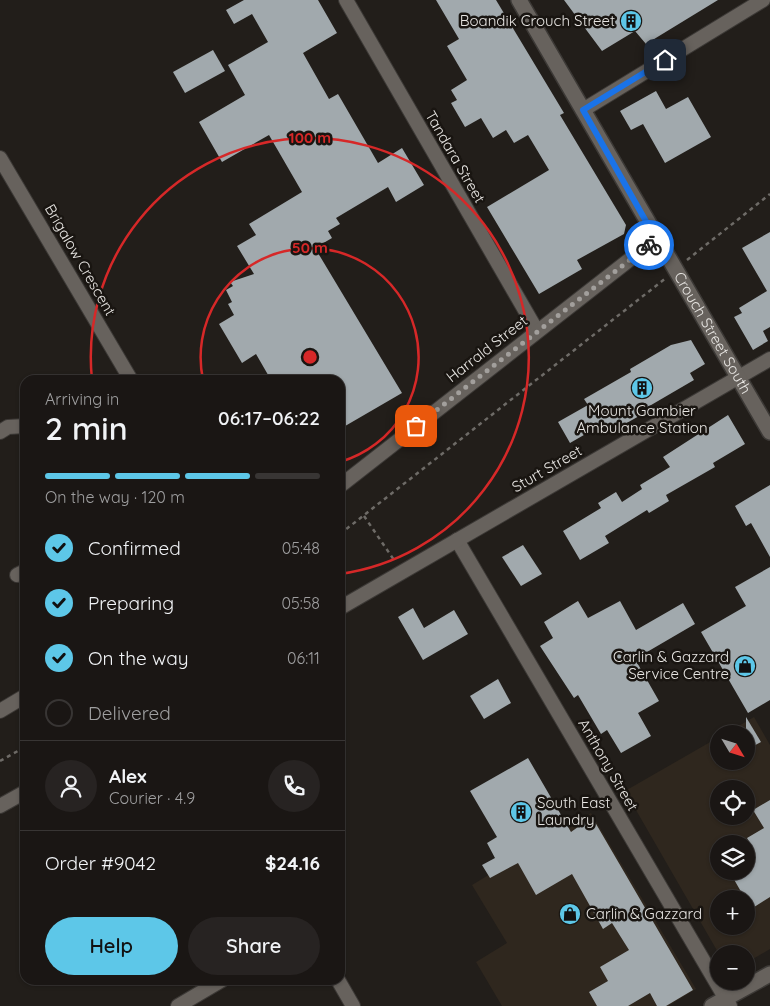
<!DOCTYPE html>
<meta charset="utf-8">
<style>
:root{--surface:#1a1614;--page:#272322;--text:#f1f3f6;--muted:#9f9fa0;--line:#383534;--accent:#5dc7e8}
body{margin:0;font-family:Quicksand,sans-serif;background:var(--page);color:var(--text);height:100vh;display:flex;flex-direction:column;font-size:19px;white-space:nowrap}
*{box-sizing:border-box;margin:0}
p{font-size:16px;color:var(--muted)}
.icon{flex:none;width:28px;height:28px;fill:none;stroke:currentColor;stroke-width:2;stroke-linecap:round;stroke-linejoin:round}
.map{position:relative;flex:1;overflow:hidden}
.drawer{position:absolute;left:20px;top:375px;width:325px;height:610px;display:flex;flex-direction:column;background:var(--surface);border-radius:15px;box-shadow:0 1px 4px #0004,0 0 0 1px var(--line)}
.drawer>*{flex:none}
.needle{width:32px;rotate:128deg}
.controls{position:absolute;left:710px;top:725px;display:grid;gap:10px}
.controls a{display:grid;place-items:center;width:45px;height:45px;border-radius:50%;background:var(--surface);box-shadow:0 1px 4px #0004,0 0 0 1px var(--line);font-size:25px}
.pin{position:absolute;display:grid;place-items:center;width:42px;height:42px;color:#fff;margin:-21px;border-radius:10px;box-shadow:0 2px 8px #0006}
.courier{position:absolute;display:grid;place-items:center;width:50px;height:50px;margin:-25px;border:4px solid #1a73e8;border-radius:50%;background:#fff;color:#222;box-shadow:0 1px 6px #0007}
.summary em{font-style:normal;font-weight:600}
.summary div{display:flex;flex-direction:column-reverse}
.summary{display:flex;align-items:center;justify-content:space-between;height:85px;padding:0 25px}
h1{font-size:32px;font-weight:600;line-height:38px}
.bar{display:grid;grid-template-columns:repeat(4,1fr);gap:8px 5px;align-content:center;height:60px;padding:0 25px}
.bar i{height:6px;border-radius:4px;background:var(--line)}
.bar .on{background:var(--accent)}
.bar p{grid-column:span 4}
.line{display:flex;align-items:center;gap:12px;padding:0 25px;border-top:1px solid var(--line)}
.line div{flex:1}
.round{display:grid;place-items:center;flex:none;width:52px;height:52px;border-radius:26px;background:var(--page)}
ol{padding:0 25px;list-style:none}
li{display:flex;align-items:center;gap:15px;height:55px}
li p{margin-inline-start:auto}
li .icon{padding:5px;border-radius:50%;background:var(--accent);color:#111;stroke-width:4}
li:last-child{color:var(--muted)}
li i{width:28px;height:28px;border:2px solid var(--line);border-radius:50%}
.button{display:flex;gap:10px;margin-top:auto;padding:10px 25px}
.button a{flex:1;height:58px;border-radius:30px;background:var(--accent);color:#111;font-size:20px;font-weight:600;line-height:58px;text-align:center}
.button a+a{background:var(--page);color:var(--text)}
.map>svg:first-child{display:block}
.built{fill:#2f271e;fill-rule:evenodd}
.building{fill:#a1a9ad}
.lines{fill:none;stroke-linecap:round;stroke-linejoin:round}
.street-casing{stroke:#3c3936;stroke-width:16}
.secondary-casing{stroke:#3c3936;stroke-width:18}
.path{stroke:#6e6b67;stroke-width:2.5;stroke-dasharray:4 4;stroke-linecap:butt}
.street{stroke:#67625d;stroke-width:14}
.secondary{stroke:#67625d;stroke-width:15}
.done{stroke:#a29f9c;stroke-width:5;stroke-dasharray:0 9}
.route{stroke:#1a73e8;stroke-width:6}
.ring{fill:none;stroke:#d62828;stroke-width:2.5}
.labels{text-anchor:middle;stroke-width:5;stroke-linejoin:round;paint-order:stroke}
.poi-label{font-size:15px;fill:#e7e5e2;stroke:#191511;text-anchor:end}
.street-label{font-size:15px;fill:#e7e5e2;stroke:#191511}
.centre{fill:#d62828;stroke:#191511;stroke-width:2.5}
.ring-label{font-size:15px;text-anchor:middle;font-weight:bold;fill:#d62828;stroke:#191511;stroke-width:5;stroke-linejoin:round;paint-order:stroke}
</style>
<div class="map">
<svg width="770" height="1006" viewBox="0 0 770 1006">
<rect width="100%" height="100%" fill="#221e1a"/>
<g class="built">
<path d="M754,717l16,28v204l-24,14v-9h-27l-94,-163 94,-54v24h27v-27h-21zM719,789h27v27h-27zM719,844h27v27h-27zM719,899h27v27h-27z"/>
<polygon points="591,813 696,989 668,1006 502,1006 476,962 507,943 472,885"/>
</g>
<g class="building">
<polygon points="244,0 318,0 337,33 303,53 329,99 338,94 378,163 402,148 424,185 396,202 388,187 336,218 340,224 328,231 332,238 315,248 402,393 340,429 340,380 271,380 256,354 242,363 219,324 234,315 228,304 232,302 226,290 233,286 230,282 254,274 237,246 256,235 249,224 302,192 269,135 222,162 199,122 245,95 228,65 268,42 252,14 234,24 226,10"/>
<polygon points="436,0 496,0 564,113 560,115 626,225 624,234 577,260 582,269 539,294 487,207 549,170 528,135 514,143 506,130 493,138 481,118 465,127 451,103 457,100 451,90 467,80 447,46 459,39"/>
<polygon points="564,0 718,0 646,44 635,31 602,51"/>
<polygon points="213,50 225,71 185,93 173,72"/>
<polygon points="656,91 666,109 688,97 711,137 665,163 643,124 631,130 620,111"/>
<polygon points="770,232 770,327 763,331 768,341 753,350 734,317 742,313 739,308 767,291 742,248"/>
<polygon points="691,340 705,364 690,373 694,380 646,408 648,411 609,433 603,424 570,443 558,422 588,405 584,399 631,372 630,369 671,345"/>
<polygon points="728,415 745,444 713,463 715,467 666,495 669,501 649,513 647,510 605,536 609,543 580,560 563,531 601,508 598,503 616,492 622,502 642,489 640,485 670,467 663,457"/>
<polygon points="770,485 770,557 751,523 746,526 735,506"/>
<polygon points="523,545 542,574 521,586 502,557"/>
<polygon points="770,567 770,700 748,713 701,632 746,606 735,587"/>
<polygon points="578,601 588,618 620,601 636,630 683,603 695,624 635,659 659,701 638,713 651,736 621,753 607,730 601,734 578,695 574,698 540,646 553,638 544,622"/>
<polygon points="413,608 424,628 454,610 468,634 423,660 398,617"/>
<polygon points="498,679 511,703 484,719 470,696"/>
<polygon points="746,717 761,742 746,750"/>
<polygon points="528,758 571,832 592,817 693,990 666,1006 657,1006 650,993 628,1006 597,1006 589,992 608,981 600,967 629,950 612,923 603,929 572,874 536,895 518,863 490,878 482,865 495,858 487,843 497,837 470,791"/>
<polygon points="770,800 770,897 751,909 732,876 739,871 746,871 746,853 753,849 747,838 764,828 753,810"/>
</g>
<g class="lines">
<g class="street-casing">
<g id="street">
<polyline points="346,0 537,331"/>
<polyline points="583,110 763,0"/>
<polyline points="0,158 131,380"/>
<polyline points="0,432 8,427 25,426"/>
<polyline points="340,486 656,239"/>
<polyline points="457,540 730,1006"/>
<polyline points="17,575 25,571"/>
<polyline points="340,608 770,359"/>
<polyline points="0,711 25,696"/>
<polyline points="0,806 25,792"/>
<polyline points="338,980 353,1006"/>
<polyline points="178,1006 222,980"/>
</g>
</g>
<g class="secondary-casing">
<g id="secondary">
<path id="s1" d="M519,0l251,432"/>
<polyline points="712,1006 770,974"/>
</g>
</g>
<g class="path">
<polyline points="687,260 770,194"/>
<polyline points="364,516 394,560"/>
<polyline points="340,534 666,278"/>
<polyline points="0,761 25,747"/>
</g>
<use href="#street" class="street"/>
<use href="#secondary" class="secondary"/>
</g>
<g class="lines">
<polyline class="done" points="416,426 649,245"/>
<polyline class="route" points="649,245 656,239 583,110 665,60"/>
</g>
<g class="ring">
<path d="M203 380A109 109 0 1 1 340 462"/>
<path d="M92 380A219 219 0 1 1 340 574"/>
</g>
<defs>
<g id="building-disc" transform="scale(1.125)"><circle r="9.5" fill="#5dc7e8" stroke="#191511"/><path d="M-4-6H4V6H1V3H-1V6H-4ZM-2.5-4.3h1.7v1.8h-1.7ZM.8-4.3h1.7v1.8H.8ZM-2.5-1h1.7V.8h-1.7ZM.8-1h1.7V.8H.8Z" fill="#111"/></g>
<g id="shop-disc" transform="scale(1.125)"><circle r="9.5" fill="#5dc7e8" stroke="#191511"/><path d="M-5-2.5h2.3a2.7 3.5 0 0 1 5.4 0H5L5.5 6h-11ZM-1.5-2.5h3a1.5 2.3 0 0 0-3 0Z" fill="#111"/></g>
</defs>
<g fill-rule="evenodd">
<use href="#building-disc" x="631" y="21"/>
<use href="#building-disc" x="642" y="388"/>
<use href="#shop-disc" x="745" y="666"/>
<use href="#building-disc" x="521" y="812"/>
<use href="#shop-disc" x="570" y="914"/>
</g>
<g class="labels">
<g class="poi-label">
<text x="615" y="26">Boandik Crouch Street</text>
<text x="642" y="416" text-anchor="middle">Mount Gambier<tspan x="642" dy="17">Ambulance Station</tspan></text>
<text x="729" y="662">Carlin &amp; Gazzard<tspan x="729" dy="17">Service Centre</tspan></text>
<text x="537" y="808" text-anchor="start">South East<tspan x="537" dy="17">Laundry</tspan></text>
<text x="586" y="919" text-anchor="start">Carlin &amp; Gazzard</text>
</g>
<g class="street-label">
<text transform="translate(455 157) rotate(60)" y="5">Tandara Street</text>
<text transform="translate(80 260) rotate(60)" y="5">Brigalow Crescent</text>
<text dy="5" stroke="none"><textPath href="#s1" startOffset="385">Crouch Street South</textPath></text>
<text transform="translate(487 349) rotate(-38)" y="5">Harrald Street</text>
<text transform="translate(547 469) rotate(-30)" y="5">Sturt Street</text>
<text transform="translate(608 765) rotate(60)" y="5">Anthony Street</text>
</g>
</g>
<circle cx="310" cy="357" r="8" class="centre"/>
<g class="ring-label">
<text x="310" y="143">100 m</text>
<text x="310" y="253">50 m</text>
</g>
</svg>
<div class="controls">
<a><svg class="needle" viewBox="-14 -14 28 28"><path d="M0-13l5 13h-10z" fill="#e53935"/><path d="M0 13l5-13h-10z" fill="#9f9fa0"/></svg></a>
<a><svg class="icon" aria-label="locate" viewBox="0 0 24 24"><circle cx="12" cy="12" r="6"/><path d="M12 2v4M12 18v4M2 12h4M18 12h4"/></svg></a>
<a><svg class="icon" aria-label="layers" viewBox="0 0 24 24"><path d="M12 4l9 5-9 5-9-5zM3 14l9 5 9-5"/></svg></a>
<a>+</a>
<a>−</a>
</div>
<div class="pin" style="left:416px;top:426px;background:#ea580c"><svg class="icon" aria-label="bag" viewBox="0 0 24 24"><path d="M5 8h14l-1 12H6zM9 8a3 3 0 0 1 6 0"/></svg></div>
<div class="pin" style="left:665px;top:60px;background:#1f2937"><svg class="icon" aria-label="home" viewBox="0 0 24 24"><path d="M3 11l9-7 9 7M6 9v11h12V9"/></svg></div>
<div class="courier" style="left:649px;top:245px"><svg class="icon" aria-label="bike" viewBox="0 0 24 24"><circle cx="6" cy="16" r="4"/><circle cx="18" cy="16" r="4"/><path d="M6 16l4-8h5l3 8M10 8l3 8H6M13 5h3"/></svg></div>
<section class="drawer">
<div class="summary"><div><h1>2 min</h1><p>Arriving in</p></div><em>06:17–06:22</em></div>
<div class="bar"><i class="on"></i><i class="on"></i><i class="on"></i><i></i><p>On the way · 120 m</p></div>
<ol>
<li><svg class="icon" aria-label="check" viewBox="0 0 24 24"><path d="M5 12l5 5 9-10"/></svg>Confirmed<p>05:48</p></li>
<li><svg class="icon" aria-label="check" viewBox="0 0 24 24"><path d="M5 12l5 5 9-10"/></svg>Preparing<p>05:58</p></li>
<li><svg class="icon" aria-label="check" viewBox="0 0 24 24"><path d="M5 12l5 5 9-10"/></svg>On the way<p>06:11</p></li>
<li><i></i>Delivered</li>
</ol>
<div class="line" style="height:90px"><a class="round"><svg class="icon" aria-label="person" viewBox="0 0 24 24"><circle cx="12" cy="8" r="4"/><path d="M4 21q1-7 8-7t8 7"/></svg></a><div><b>Alex</b><p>Courier · 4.9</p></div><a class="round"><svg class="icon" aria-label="phone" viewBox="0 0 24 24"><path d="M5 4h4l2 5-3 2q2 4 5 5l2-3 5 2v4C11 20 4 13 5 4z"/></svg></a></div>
<div class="line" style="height:65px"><div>Order #9042</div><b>$24.16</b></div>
<div class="button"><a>Help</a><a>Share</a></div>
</section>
</div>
